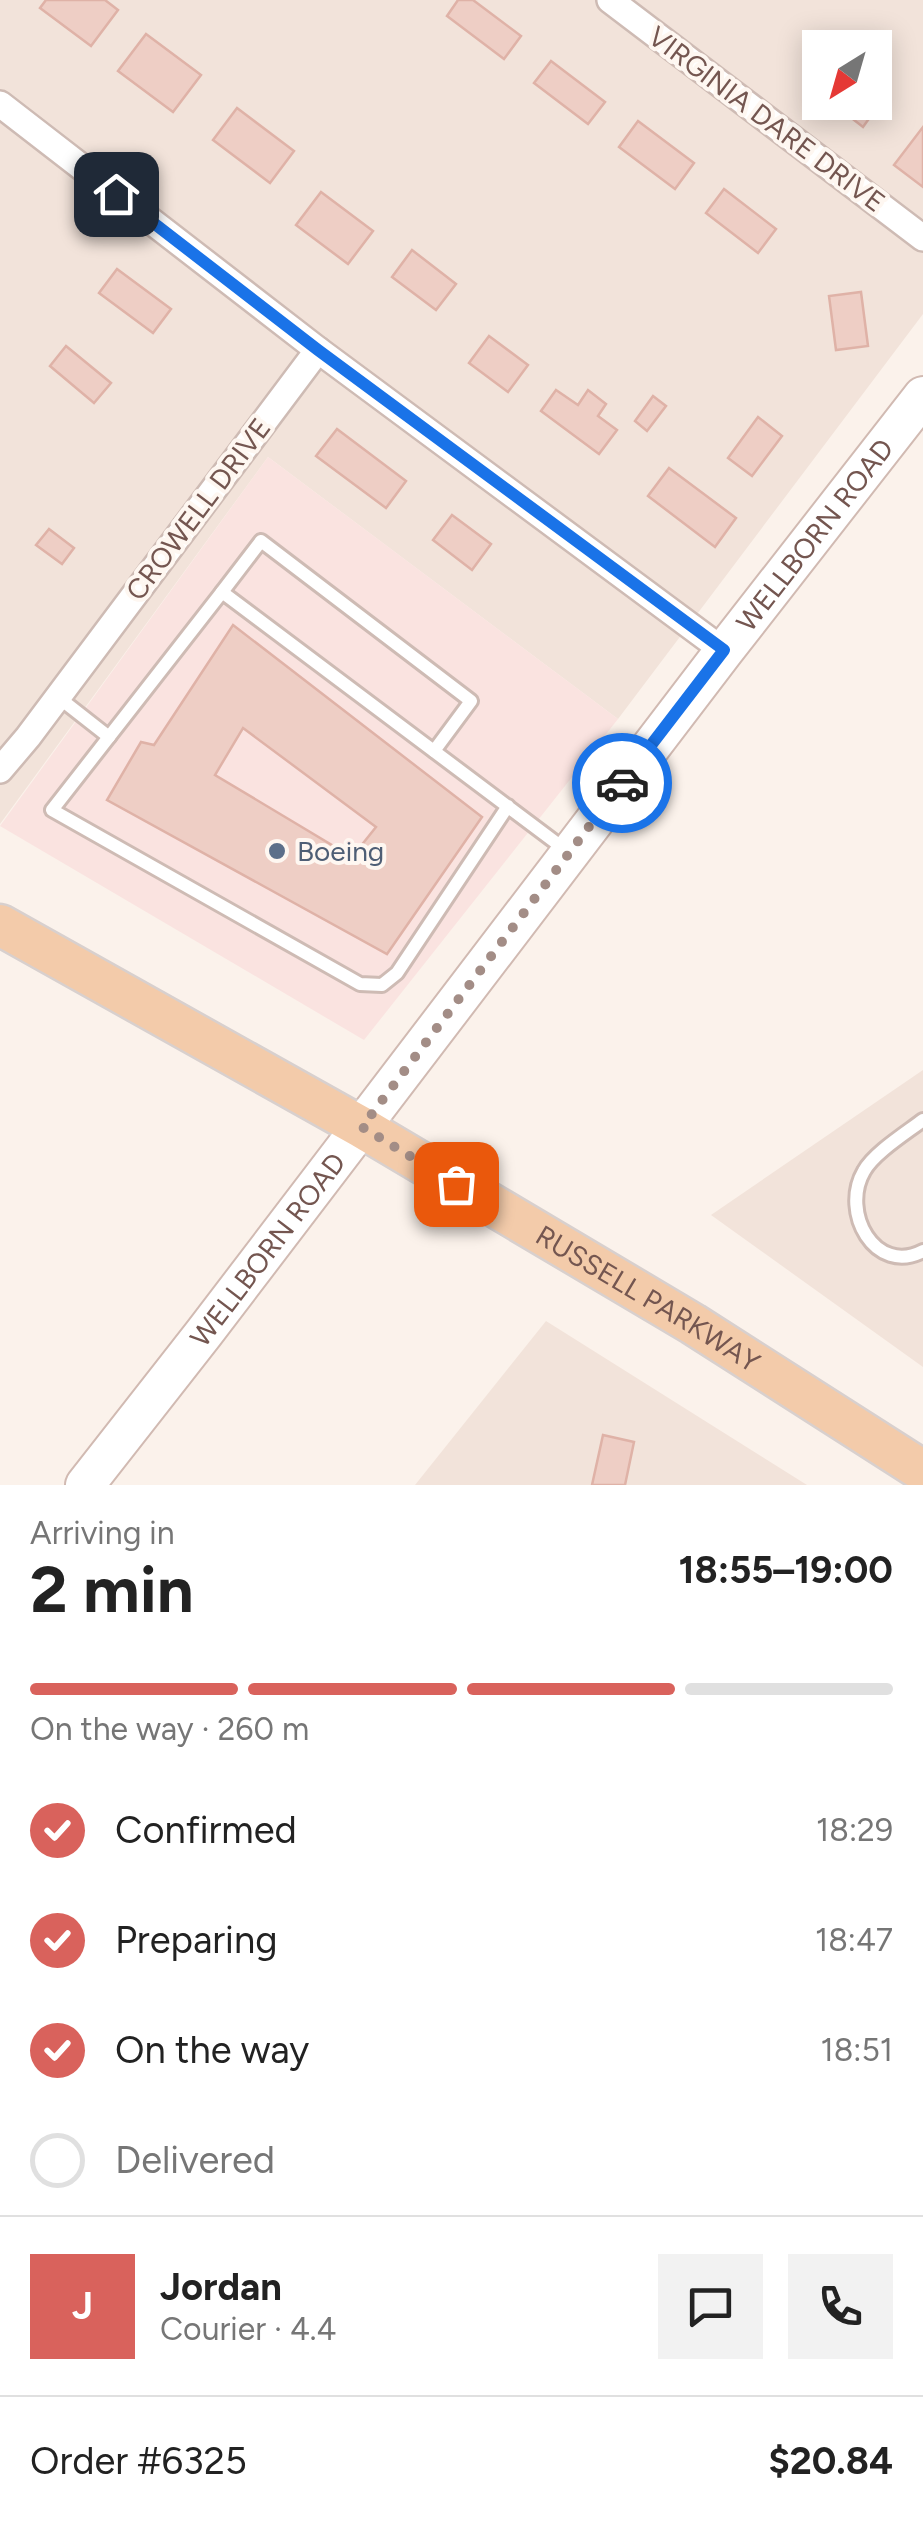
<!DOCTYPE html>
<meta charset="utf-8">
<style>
:root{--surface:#fff;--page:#f2f2f2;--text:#222;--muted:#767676;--line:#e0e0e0;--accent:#d9625c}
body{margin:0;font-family:Figtree,sans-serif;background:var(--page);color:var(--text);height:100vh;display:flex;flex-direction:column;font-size:38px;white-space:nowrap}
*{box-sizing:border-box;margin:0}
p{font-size:32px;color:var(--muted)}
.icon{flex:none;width:55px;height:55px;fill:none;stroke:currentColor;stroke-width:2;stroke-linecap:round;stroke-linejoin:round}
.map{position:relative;height:1485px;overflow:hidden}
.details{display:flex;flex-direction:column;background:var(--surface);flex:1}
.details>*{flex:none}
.needle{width:65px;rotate:217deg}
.tools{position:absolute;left:802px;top:30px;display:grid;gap:20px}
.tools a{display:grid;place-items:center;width:90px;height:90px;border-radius:0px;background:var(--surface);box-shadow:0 5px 25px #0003;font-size:50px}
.pin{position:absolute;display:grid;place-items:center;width:85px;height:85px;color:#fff;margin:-42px;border-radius:20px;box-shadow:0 5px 15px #0006}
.courier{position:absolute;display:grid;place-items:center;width:100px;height:100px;margin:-50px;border:8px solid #1a73e8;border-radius:50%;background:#fff;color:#222;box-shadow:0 2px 12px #0007}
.summary em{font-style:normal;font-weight:700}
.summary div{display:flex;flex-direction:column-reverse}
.summary{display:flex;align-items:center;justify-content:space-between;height:170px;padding:0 30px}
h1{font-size:65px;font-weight:700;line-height:75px}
.bar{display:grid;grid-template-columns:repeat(4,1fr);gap:15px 10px;align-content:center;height:120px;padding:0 30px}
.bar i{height:12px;border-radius:8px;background:var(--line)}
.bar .active{background:var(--accent)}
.bar p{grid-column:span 4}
.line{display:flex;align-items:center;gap:25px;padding:0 30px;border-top:2px solid var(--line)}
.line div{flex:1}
.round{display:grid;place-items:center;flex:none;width:105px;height:105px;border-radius:0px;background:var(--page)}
ol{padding:0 30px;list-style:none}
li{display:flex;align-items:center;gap:30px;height:110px}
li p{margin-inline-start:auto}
li .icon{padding:10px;border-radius:50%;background:var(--accent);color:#fff;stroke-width:4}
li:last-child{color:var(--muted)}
li i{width:55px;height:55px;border:5px solid var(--line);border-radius:50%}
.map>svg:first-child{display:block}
.residential{fill:#f2e3da;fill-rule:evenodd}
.commercial{fill:#fae3e0}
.building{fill:#eecec5;stroke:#dfb2a7;stroke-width:2.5;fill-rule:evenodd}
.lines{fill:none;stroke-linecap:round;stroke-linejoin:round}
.lane-casing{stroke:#cebbb4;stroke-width:18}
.street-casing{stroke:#cebbb4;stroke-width:30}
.secondary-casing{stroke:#d1bab2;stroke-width:42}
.primary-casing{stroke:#d8d0ce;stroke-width:45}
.lane{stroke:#fff;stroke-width:12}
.street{stroke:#fff;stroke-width:25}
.secondary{stroke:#fff;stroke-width:38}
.primary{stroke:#f3cbaa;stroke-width:40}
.done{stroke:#a38d86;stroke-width:10;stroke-dasharray:0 18}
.route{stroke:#1a73e8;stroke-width:12}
.service-dot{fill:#5c6f8a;stroke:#fef7f1;stroke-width:4}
.labels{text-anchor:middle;stroke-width:8;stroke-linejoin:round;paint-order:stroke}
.street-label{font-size:28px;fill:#745650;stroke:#fef7f1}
.service-label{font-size:28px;fill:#4e5e75;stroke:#fef7f1;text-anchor:start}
</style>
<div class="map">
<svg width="923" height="1485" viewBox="0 0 923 1485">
<rect width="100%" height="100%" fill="#fbf2eb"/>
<g class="residential">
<path d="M0,0h923v314l-305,405 -350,-262 -268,367zM820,48h55v54h-55z"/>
<polygon points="923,1070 923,1367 711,1215"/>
<polygon points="546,1321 807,1485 415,1485"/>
</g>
<polygon class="commercial" points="268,457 618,719 364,1040 0,826"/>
<g class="building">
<polygon points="46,0 105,0 118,10 91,46 40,8"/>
<polygon points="458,0 473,0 521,36 504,59 447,16"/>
<polygon points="146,34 201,75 173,112 118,71"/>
<polygon points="551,61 605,102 588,124 534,83"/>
<polygon points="831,102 859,102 873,113 863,127"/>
<polygon points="237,108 294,151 270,183 213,140"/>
<polygon points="638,121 694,163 675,189 619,147"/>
<polygon points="923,127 923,187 894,165"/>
<polygon points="724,189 776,229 758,253 706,213"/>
<polygon points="321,192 373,231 348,264 296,225"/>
<polygon points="412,250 456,284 436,310 392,277"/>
<polygon points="117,269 171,309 153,333 99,293"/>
<polygon points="861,292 868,346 836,350 829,296"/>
<polygon points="489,336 528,365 508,392 469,363"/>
<polygon points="66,346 111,383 94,403 50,366"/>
<polygon points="556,390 578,405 588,390 606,404 598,416 617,430 599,454 541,411"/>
<polygon points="653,396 666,406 647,431 635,421"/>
<polygon points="758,417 782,436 752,476 728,458"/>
<polygon points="337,429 406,481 386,508 316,456"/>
<polygon points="669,468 736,518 715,547 648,496"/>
<polygon points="452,515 491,544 472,570 433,540"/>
<polygon points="49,529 74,548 62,564 36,545"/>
<path d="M233,625l249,192 -95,137 -280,-154 34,-58 13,3zM243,728l133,99 -24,30 -137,-82z"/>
<polygon points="603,1435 634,1442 625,1485 592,1485"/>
</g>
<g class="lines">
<g class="lane-casing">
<g id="lane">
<polyline points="222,592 261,541 471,701 434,751"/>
<polyline points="58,697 109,737"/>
<polyline points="508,806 397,973 382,985 360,984 52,810 222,592 567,851"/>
<path d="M923,1120c-17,13 -49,33 -59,51 -24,41 11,105 59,80"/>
</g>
</g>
<g class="street-casing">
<g id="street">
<polyline points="610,0 923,238"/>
<polyline points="0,104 318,350 724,651"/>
<polyline points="0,770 28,737 318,350"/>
</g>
</g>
<g class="secondary-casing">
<g id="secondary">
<path id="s1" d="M85,1485l119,-152 520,-682 199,-255"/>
</g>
</g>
<g class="primary-casing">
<g id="primary">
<path id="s2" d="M0,925l361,202 332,197 230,147"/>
</g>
</g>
<use href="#lane" class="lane"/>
<use href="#street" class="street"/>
<use href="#secondary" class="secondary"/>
<use href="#primary" class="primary"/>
</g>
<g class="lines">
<polyline class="done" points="456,1184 362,1127 622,783"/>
<polyline class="route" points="116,194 318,350 724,650 622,783"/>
</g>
<circle class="service-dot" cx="277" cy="851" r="10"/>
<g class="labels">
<g class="street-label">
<text transform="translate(767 119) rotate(37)" y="10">VIRGINIA DARE DRIVE</text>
<text transform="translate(198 509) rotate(-53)" y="10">CROWELL DRIVE</text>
<text dy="10" stroke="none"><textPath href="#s1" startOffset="1198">WELLBORN ROAD</textPath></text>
<text dy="10" stroke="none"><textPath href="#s1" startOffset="298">WELLBORN ROAD</textPath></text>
<text dy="10" stroke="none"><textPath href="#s2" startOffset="748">RUSSELL PARKWAY</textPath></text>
</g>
<g class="service-label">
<text x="297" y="861">Boeing</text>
</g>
</g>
</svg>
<div class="tools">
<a><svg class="needle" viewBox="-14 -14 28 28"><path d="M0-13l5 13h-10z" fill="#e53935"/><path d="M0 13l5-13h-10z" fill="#767676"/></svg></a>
</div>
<div class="pin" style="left:456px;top:1184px;background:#ea580c"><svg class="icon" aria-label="bag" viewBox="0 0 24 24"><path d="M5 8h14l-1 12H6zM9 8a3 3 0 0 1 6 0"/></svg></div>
<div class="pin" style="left:116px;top:194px;background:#1f2937"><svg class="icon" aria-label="home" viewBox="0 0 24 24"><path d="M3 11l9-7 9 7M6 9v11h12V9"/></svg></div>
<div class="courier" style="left:622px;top:783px"><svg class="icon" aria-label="car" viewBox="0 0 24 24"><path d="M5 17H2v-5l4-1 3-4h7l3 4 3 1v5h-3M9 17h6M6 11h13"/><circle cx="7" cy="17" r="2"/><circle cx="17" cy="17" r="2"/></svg></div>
</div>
<section class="details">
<div class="summary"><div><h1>2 min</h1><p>Arriving in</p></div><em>18:55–19:00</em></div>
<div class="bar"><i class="active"></i><i class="active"></i><i class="active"></i><i></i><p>On the way · 260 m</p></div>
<ol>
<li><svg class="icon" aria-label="check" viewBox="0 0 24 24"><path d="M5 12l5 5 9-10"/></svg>Confirmed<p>18:29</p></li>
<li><svg class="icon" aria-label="check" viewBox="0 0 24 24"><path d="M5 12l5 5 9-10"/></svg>Preparing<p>18:47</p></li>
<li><svg class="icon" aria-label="check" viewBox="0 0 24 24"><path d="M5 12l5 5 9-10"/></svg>On the way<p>18:51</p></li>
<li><i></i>Delivered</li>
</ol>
<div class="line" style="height:180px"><b class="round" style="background:var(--accent);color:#fff">J</b><div><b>Jordan</b><p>Courier · 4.4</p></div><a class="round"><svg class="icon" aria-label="chat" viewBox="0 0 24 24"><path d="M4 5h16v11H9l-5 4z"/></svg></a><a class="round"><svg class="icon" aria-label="phone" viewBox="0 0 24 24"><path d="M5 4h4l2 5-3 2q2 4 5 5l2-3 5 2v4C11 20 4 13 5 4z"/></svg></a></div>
<div class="line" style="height:130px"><div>Order #6325</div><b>$20.84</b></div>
</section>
